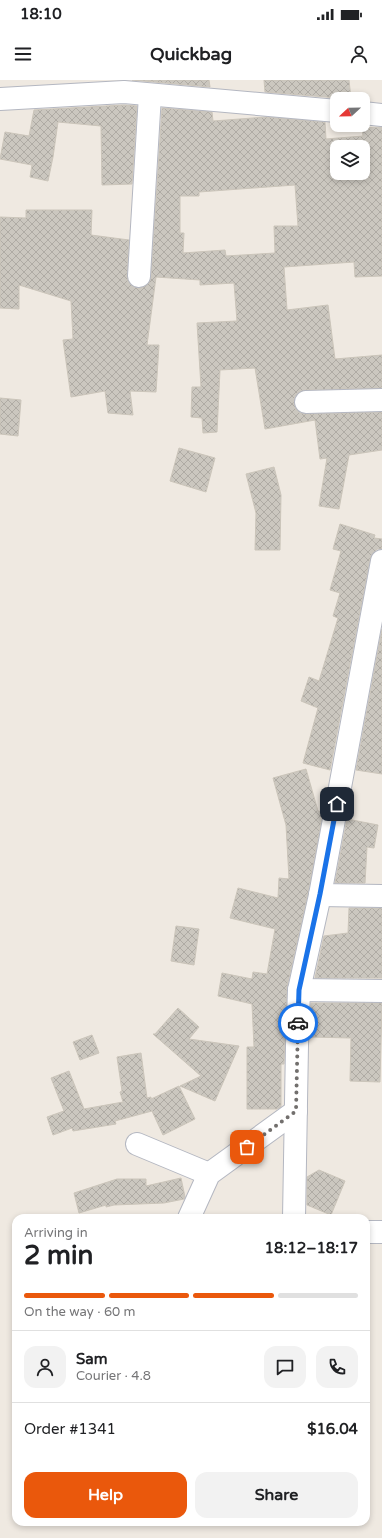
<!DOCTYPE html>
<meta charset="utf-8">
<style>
:root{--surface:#fff;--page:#f2f2f2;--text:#202124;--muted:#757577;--line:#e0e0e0;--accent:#ea580c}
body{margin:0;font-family:"Varela Round",sans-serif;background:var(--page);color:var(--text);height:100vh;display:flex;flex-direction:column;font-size:15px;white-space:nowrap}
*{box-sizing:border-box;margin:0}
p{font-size:13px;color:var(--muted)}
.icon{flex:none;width:22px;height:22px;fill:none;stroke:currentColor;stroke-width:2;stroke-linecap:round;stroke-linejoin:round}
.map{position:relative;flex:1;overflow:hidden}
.panel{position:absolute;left:12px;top:1134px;width:358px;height:312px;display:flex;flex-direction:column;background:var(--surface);border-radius:12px;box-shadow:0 2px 6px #0003}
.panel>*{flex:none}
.needle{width:26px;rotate:248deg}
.tools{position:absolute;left:330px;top:12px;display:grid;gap:8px}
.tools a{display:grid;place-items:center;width:40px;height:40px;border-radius:8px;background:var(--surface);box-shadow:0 2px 6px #0003;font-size:20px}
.pin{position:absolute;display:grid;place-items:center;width:34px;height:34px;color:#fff;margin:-17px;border-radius:8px;box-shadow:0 2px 6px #0006}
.courier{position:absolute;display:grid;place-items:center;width:40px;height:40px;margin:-20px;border:3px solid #1a73e8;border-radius:50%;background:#fff;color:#222;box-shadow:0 1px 5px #0007}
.head em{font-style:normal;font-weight:700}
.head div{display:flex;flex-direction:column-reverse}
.head{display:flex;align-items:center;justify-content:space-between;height:68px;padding:0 12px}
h1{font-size:26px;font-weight:700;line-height:30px}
.bar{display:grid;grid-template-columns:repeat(4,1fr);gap:6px 4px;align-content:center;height:48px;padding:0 12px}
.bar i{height:5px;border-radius:3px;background:var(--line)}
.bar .active{background:var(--accent)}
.bar p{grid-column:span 4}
.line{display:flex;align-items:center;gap:10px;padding:0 12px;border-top:1px solid var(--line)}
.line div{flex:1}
.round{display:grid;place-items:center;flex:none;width:42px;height:42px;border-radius:12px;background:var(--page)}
.action{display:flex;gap:8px;margin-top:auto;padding:8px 12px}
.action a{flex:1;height:46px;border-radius:12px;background:var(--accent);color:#fff;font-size:16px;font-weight:700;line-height:46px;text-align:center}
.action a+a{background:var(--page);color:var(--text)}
.status{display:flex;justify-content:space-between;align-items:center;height:28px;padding:0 20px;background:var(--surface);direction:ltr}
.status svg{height:11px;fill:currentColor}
header{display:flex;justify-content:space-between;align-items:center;height:52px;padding:0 12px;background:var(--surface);font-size:18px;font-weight:700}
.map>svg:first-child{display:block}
.building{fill:url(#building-cross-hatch);stroke:#cbc5ba;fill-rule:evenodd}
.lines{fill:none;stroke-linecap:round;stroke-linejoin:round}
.minor-casing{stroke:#b4b7c1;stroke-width:24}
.minor{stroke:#fff;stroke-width:22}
.done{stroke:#726f6d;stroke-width:4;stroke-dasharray:0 7.2}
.route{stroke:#1a73e8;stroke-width:5}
</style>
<div class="status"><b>18:10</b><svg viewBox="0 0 49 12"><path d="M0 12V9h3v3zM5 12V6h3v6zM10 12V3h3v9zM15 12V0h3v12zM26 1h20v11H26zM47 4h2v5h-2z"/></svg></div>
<header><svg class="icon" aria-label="menu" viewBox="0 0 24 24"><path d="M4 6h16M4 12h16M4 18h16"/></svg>Quickbag<svg class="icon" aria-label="person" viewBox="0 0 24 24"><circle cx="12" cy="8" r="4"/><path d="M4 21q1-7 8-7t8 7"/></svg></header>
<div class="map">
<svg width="382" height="1458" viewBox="0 0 382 1458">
<defs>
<pattern id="building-cross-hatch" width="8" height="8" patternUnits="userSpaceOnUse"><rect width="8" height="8" fill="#cbc7bf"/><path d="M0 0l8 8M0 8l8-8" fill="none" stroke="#afaba4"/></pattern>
</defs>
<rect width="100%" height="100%" fill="#efe9e1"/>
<g class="building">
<polygon points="132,0 209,0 210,7"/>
<polygon points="264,0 349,0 351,19 265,12"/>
<polygon points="124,25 137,26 132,104 102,105 101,46 58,42 53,77 48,101 30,97 32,85 0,79 5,52 29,56 34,30"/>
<path d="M162,28l50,4 1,9 53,-4 59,5 1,17 37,-3 -1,-8 20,-1v149l-27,1 -1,-15 -70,5 3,43 41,-5 7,54 47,-4v33l-76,2 -7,2 -4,4 -1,7 2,6 4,4 6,1 76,-2v38l-33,5 -10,54 -20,-3 8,-48 -7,1 -5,-39 -50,9 -10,-61 -35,2 -3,62 -14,1 -1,-15 -11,-1 1,-30h9l-4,-64 40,-2 -3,-38 -34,2v-5l-44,-3 -9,68h12l-3,47 -26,-1 3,24 -25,-2 -3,-22 -34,6 -8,-57 10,-1 -2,-38 -52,-16v24l-19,-1v-91l26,1v-8h66l-1,25 38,5 -2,35 1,6 4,5 6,2 6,-1 5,-4 2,-6zM337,67h26v26h-26zM295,105l3,41h-24l1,27 -49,3 -1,-6 -42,3 1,-20h-4v-37h19v-4z"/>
<polygon points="0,318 21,320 18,356 0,354"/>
<polygon points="179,368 215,378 206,412 170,401"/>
<polygon points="274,387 281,415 280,470 255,470 256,433 246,394"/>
<polygon points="340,444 375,455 374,458 382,459 382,469 377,469 373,473 370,479 330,690 303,683 318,628 301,621 309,597 319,601 338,538 333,536 340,513 330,510 341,471 333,469"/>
<polygon points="382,549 382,694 356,690"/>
<polygon points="306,689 318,731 323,732 308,813 287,907 284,984 281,984 281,1027 277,1029 247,1029 247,967 254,967 252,924 218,916 222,893 252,899 253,892 267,894 275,849 230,838 238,808 278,818 279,798 289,799 286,745 273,698"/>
<polygon points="347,739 378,745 374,768 367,767 365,803 335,803"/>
<polygon points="349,828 382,828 382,898 315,898 324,856 348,853"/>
<polygon points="176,846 199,849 194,885 171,881"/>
<polygon points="311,923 382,923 380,1002 350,1001 351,958 310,957"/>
<polygon points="178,928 199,947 189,959 239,966 215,1021 180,1006 201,996 153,954 155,954"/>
<polygon points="92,955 99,973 80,980 73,962"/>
<polygon points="141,973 147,1018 151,1017 151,1019 179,1006 195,1039 163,1055 152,1031 115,1041 116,1044 73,1051 72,1048 53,1055 47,1037 64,1031 51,998 69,991 84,1029 123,1022 120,1012 122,1011 117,977"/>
<polygon points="319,1090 345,1101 331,1135 307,1125 307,1097"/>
<polygon points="181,1098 185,1117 184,1119 164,1123 114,1125 106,1127 106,1125 79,1133 74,1113 117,1099 146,1099 146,1106"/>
</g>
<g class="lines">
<g class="minor-casing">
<g id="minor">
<polyline points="0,19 124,12 337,31"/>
<polyline points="363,33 382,35"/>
<polyline points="139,196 150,15"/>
<polyline points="306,322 382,320"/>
<polyline points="320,815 382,816"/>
<polyline points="299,910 382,911"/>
<polyline points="137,1064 209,1094"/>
<polyline points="189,1138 209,1094 296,1031"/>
<polyline points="294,1138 297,965 299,910 320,815 382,481"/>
<polyline points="366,1152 382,1152"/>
</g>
</g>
<use href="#minor" class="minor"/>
</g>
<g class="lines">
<polyline class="done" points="247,1067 296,1031 298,943"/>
<polyline class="route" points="298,943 299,910 320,814 337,724"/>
</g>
</svg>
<div class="tools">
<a><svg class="needle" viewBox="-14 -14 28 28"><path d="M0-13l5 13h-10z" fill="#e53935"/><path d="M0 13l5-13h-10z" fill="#757577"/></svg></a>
<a><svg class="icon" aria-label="layers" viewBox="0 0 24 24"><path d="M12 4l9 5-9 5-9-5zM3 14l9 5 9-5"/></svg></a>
</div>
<div class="pin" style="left:247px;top:1067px;background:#ea580c"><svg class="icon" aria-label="bag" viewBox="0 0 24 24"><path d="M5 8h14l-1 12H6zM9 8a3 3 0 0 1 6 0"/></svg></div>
<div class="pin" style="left:337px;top:724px;background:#1f2937"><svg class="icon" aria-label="home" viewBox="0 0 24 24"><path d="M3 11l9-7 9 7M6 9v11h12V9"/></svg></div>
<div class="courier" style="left:298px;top:943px"><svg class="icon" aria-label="car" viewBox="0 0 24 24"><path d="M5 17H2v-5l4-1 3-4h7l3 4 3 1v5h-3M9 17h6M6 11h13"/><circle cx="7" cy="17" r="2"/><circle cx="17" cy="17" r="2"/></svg></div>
<section class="panel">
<div class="head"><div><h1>2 min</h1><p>Arriving in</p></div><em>18:12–18:17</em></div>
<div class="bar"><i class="active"></i><i class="active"></i><i class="active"></i><i></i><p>On the way · 60 m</p></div>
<div class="line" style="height:72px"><a class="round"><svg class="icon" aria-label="person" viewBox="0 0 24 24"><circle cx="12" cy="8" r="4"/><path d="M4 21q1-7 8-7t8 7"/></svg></a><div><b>Sam</b><p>Courier · 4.8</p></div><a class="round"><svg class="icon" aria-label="chat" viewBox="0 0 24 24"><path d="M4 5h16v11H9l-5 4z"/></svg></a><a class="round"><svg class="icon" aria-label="phone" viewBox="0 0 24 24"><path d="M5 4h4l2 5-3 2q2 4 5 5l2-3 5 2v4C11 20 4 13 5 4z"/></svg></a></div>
<div class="line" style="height:52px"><div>Order #1341</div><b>$16.04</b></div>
<div class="action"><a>Help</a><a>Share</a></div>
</section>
</div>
